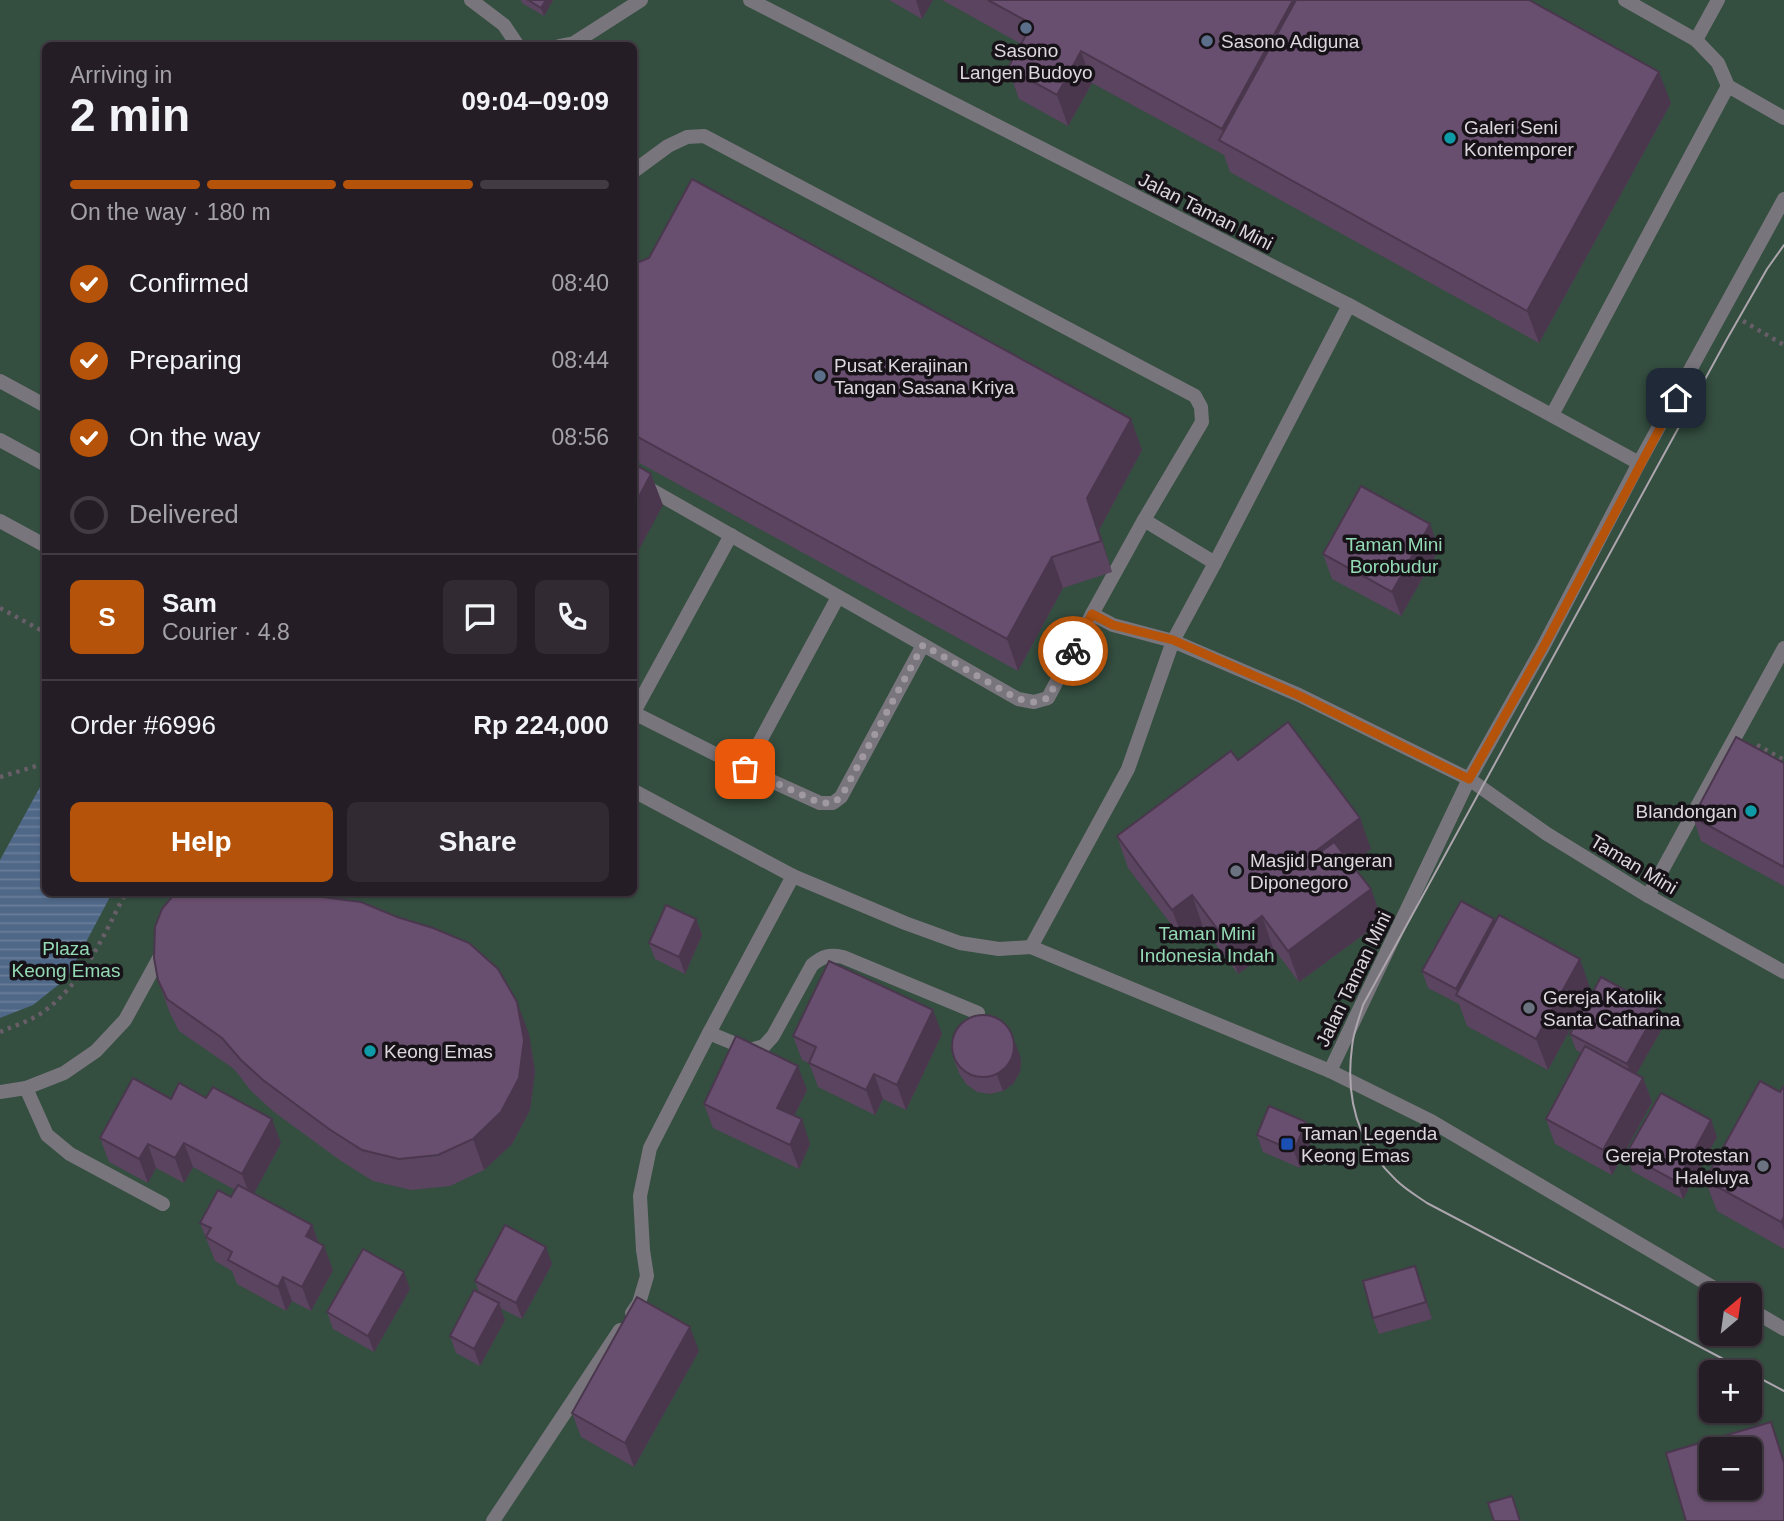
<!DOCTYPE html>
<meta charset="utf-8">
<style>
:root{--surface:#251d26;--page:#312a32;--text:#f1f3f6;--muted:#a3a2a7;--line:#423b43;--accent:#b45309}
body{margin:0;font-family:Arial,sans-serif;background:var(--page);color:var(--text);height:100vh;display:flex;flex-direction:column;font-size:26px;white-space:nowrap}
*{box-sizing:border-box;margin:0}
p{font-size:23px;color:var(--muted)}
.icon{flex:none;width:38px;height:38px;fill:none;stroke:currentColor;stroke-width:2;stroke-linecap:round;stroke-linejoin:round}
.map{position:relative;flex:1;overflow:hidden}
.panel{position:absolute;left:42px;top:42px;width:595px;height:854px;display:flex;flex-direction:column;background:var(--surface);border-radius:10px;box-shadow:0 2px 5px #0004,0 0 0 2px var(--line)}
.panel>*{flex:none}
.needle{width:46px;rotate:29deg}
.tools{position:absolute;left:1699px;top:1283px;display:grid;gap:14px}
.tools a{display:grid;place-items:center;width:63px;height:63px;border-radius:10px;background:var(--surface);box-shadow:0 2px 5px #0004,0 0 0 2px var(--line);font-size:35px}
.pin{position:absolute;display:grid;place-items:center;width:60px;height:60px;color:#fff;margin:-30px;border-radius:14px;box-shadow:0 4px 10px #0006}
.courier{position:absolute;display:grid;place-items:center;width:70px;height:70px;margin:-35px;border:5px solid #b45309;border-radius:50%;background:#fff;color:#222;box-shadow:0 2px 9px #0007}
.head em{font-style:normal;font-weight:700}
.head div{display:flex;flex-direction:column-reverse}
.head{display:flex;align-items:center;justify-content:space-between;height:119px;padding:0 28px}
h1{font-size:46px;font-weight:700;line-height:52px}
.bar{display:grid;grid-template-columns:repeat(4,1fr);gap:10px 7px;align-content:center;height:84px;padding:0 28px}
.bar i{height:9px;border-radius:5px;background:var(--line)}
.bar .selected{background:var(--accent)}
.bar p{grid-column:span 4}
.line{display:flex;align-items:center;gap:18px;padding:0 28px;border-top:2px solid var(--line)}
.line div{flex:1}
.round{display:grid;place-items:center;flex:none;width:74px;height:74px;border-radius:10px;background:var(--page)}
ol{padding:0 28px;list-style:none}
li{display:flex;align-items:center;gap:21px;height:77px}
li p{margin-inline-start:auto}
li .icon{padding:7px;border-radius:50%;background:var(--accent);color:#fff;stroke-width:4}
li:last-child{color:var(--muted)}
li i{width:38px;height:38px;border:4px solid var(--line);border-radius:50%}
.action{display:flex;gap:14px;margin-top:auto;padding:14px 28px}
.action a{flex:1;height:80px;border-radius:10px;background:var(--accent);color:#fff;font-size:28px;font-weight:700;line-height:80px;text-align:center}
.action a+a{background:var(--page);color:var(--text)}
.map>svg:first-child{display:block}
.park{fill:#344e40;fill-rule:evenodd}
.water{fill:url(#water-rules)}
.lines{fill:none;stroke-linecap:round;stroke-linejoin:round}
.path{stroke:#675e68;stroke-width:4.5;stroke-dasharray:3.5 5;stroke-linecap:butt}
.service{stroke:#79757c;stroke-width:14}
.tram{stroke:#aca5ad;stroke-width:2}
.wall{fill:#5a445f}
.shaded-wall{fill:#4a374e}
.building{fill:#694f6f;stroke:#4a374e;stroke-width:2;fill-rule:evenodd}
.done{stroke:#a199a2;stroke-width:7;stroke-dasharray:0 12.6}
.route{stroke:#b45309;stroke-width:9}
.service-dot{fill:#5c6f8a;stroke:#161217;stroke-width:2.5}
.culture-dot{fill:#0f9aa8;stroke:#161217;stroke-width:2.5}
.worship-dot{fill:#6b7280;stroke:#161217;stroke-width:2.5}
.transit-dot{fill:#1a4fb4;stroke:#161217;stroke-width:2.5}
.labels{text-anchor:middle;stroke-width:7;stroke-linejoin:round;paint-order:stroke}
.poi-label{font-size:19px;fill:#ddd7de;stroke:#161217;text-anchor:start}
.street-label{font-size:19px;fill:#ddd7de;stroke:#161217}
.park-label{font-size:19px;fill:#94dbb5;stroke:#161217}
</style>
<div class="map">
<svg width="1784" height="1521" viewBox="0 0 1784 1521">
<defs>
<pattern id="water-rules" width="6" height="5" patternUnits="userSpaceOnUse" patternTransform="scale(1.75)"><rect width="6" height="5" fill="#506888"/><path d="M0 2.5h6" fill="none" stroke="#697d98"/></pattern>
</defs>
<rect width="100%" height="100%" fill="#312733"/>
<path class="park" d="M0,0h1784v1521h-1784zM46,46h588v846h-588zM1712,1295h38v39h-38zM1712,1372h38v38h-38zM1712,1449h38v39h-38z"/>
<polygon class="water" points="45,778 46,892 112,893 67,978 33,1005 0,1018 0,860"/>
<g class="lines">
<g class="path">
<polyline points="1743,321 1784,345"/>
<polyline points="0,608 46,633"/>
<polyline points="1757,745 1784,760"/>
<polyline points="0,777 46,763"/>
<path d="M0,1032c13,-6 28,-10 40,-18 42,-28 63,-77 86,-122"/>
</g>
<g class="service">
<polyline points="471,0 504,25 518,46"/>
<polyline points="750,0 1349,305 1639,463"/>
<polyline points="1625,0 1696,40 1718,63 1728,86 1784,118"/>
<polyline points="1696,40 1718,0"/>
<polyline points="559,46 574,43 641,0"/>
<polyline points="634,171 668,146 687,137 704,136 1195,396 1201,407 1202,422 1144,520 1215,563"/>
<polyline points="0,381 46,406"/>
<polyline points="1552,415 1728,86"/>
<polyline points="0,440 46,465"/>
<polyline points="634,480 1018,699 1034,702 1048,698 1092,614 1113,625 1173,641 1299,695 1469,779 1547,834 1648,896 1784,972"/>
<polyline points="0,521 46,546"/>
<polyline points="1092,614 1144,520"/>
<polyline points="634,712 731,535"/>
<polyline points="634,713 745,769 820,803 833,803 841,797 923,645"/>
<polyline points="745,769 838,597"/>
<polyline points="634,791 793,876 905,923 960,943 999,949 1031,947 1330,1071"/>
<polyline points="1648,896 1784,648"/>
<polyline points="1031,947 1128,769 1173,641 1215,563 1349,305"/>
<path d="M709,1033l41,17 14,-4 9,-10 39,-71c11,-9 17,-11 31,-8l135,56"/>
<polyline points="26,1088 47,1135 70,1154 163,1204"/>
<polyline points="0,1092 26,1088 64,1073 96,1051 125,1020 164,949"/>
<polyline points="1726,1295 1431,1121 1330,1071 1469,779 1543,647 1639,463 1784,199"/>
<polyline points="1750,1309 1784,1329"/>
<polyline points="632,1313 639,1303 647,1276 643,1250 640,1196 650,1148 709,1033 793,876"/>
<polyline points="493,1521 620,1330"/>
</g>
<g class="tram">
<path d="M1748,1372l-321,-169c-10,-7 -22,-14 -31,-23 -38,-36 -51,-81 -44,-133 1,-14 7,-28 11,-42l364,-666 40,-70 17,-24"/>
<polyline points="1750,1373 1784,1391"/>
</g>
</g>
<g class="wall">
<polygon points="521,0 553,0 544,16 522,3"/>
<polygon points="889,0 933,0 922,19"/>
<polygon points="942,0 1529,0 1671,103 1539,343 1230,172 1224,155 1092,83 1068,126 1019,99 1008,68 1021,44"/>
<polygon points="634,264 1142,450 1099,530 1112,572 1063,588 1018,671 634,460"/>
<polygon points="1439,549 1401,616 1332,579 1323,554"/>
<polygon points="1238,760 1371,849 1351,864 1371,889 1382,921 1299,982 1273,948 1238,974 1203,927 1184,941 1128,868 1117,836"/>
<polygon points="1784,763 1784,886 1701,841 1693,817"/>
<polygon points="696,919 702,935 685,974 655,959 649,943"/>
<polygon points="1494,919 1495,922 1591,991 1548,1070 1467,1026 1459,1004 1428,988 1422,971"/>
<polygon points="158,980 529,1034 535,1072 530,1110 512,1144 484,1170 450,1186 411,1190 373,1181 341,1161 274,1112 252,1092 234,1069 179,1031 169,1011"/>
<polygon points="1658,1008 1664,1025 1636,1074 1643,1078 1652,1102 1612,1175 1555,1144 1546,1119 1581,1053 1576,1050 1570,1034"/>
<polygon points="942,1034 906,1110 883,1099 875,1115 818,1087 809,1063 802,1060 793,1036"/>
<polygon points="953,1057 1021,1059 1020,1072 1013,1084 1003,1091 990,1094 977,1092 966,1084 959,1073"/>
<polygon points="1784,1086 1784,1249 1717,1211 1705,1180 1780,1092"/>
<polygon points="807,1090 794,1116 810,1144 799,1169 713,1128 704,1104"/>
<polygon points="171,1099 281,1143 254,1193 312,1225 319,1243 333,1270 311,1311 292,1301 286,1311 237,1284 232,1271 215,1261 200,1223 231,1197 235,1190 193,1167 184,1183 156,1168 148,1183 109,1162 100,1138"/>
<polygon points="1306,1122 1312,1138 1300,1168 1263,1152 1257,1135"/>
<polygon points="1717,1137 1683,1199 1632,1171 1626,1154"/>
<polygon points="552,1264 522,1319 500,1308 505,1320 480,1366 456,1353 450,1336 479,1293 475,1281"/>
<polygon points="1421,1282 1432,1319 1379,1334 1373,1318"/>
<polygon points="410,1289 374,1352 333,1329 327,1312"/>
<polygon points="699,1351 634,1467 581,1437 572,1413"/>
</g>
<g class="shaded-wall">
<polygon points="546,0 553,0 544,16 541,8"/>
<polygon points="916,0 933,0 922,19"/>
<polygon points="1293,0 1322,0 1228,146 1222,129"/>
<polygon points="1081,51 1092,83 1068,126 1057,95"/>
<polygon points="1659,72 1671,103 1539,343 1527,311"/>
<polygon points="1131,419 1142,450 1099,530 1112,572 1087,498"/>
<polygon points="651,474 663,505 634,559 634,506"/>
<polygon points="1430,524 1439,549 1401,616 1392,592"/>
<polygon points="1052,557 1063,588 1018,671 1007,639"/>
<polygon points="1360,818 1371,849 1319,888 1308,857"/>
<polygon points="1371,889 1382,921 1299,982 1288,951"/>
<polygon points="1192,895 1203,927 1184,941 1172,910"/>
<polygon points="1262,916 1273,948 1238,974 1227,942"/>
<polygon points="696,919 702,935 685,974 679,957"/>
<polygon points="1494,919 1500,936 1459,996 1456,989"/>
<polygon points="1580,959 1591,991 1548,1070 1536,1039"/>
<polygon points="517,1002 529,1034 535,1072 530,1110 512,1144 484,1170 473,1139"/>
<polygon points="1658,1008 1664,1025 1633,1080 1627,1064"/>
<polygon points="933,1010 942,1034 906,1110 897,1085"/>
<polygon points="1015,1042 1021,1059 1020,1072 1013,1084 1003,1091 997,1075"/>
<polygon points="798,1066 807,1090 786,1132 777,1108"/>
<polygon points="874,1074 883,1099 875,1115 866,1090"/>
<polygon points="1643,1078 1652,1102 1612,1175 1603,1150"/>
<polygon points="272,1119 281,1143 251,1199 242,1174"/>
<polygon points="802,1119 810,1144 799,1169 790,1145"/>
<polygon points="1711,1120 1717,1137 1683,1199 1677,1182"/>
<polygon points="1306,1122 1312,1138 1300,1168 1294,1151"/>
<polygon points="184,1143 193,1167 184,1183 175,1158"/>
<polygon points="148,1144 156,1168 148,1183 139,1159"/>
<polygon points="1784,1217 1784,1231 1781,1222"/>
<polygon points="312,1225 321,1249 306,1236"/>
<polygon points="324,1246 333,1270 311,1311 302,1287"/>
<polygon points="546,1247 552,1264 522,1319 516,1303"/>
<polygon points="1415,1266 1421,1282 1432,1319 1426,1302"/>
<polygon points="404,1272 410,1289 374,1352 368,1336"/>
<polygon points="283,1277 292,1301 286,1311 278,1287"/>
<polygon points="499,1303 505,1320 480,1366 474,1349"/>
<polygon points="690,1327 699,1351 634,1467 625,1443"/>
<polygon points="1771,1422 1784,1458 1784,1463"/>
</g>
<g class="building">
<polygon points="528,0 546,0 541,8"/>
<polygon points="988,0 1293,0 1222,129 1081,51 1057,95 1008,68 1032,24"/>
<polygon points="1296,0 1529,0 1659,72 1527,311 1219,140"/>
<polygon points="692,179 1131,419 1087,498 1101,541 1052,557 1007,639 634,435 634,264 649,258"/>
<polygon points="634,464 651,474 634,506"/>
<polygon points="1361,486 1430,524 1392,592 1323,554"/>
<polygon points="1288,722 1360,818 1308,857 1310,860 1334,842 1371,889 1288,951 1262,916 1227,942 1192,895 1172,910 1117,836 1231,751 1238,760"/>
<polygon points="1736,737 1784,763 1784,867 1693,817"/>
<polygon points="176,892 296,892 299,894 361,902 397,917 433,928 469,943 498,969 517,1002 524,1040 519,1078 501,1112 473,1139 438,1155 399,1159 362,1150 329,1129 263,1080 241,1060 222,1038 167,999 158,980 154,958 155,927 162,909"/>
<polygon points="1461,901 1494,919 1456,989 1422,971"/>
<polygon points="666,905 696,919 679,957 649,943"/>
<polygon points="1499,915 1580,959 1536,1039 1456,995"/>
<polygon points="829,961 933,1010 897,1085 874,1074 866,1090 809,1063 816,1047 793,1036"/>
<polygon points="1601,977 1658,1008 1627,1064 1570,1034"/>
<circle cx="983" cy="1046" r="31"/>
<polygon points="736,1036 798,1066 777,1108 802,1119 790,1145 704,1104"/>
<polygon points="1585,1046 1643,1078 1603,1150 1546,1119"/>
<polygon points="133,1078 171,1099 179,1083 206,1098 213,1087 272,1119 242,1174 184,1143 175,1158 148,1144 139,1159 100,1138"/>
<polygon points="1760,1081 1780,1092 1784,1086 1784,1217 1781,1222 1705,1180"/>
<polygon points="1661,1093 1711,1120 1677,1182 1626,1154"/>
<polygon points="1269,1106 1306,1122 1294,1151 1257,1135"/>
<polygon points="238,1185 312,1225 306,1236 324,1246 302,1287 283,1277 278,1287 228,1260 232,1252 206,1237 211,1228 200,1223 218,1190 231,1197"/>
<polygon points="505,1225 546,1247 516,1303 475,1281"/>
<polygon points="363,1249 404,1272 368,1336 327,1312"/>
<polygon points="1415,1266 1426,1302 1373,1318 1363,1281"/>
<polygon points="474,1290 499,1303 474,1349 450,1336"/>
<polygon points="637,1297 690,1327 625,1443 572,1413"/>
<path d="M1771,1422l13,41v58h-98l-20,-68zM1712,1449h38v39h-38z"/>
<polygon points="1512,1496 1520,1521 1494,1521 1488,1503"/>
</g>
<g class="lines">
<polyline class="done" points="745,769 820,803 833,803 841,797 923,645 1018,699 1034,702 1048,698 1073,651"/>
<polyline class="route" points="1073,651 1092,614 1113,625 1173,640 1298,695 1469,779 1543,648 1676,398"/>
</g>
<g class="service-dot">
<circle cx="1026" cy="28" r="7"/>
<circle cx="1207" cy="41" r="7"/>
<circle cx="820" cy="376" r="7"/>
</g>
<g class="culture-dot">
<circle cx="1450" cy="138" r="7"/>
<circle cx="1751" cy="811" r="7"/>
<circle cx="370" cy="1051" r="7"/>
</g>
<g class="worship-dot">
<circle cx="1236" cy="871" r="7"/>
<circle cx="1529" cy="1008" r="7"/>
<circle cx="1763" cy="1166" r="7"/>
</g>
<rect class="transit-dot" x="1280" y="1137" width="14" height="14" rx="3.5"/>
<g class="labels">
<g class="poi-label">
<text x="1221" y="48">Sasono Adiguna</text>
<text x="1026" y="57" text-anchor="middle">Sasono<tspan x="1026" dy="22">Langen Budoyo</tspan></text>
<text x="1464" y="134">Galeri Seni<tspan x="1464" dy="22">Kontemporer</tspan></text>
<text x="834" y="372">Pusat Kerajinan<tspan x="834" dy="22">Tangan Sasana Kriya</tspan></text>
<text x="1737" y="818" text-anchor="end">Blandongan</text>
<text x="1250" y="867">Masjid Pangeran<tspan x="1250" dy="22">Diponegoro</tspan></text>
<text x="1543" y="1004">Gereja Katolik<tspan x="1543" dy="22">Santa Catharina</tspan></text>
<text x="384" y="1058">Keong Emas</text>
<text x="1301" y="1140">Taman Legenda<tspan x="1301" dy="22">Keong Emas</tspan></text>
<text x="1749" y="1162" text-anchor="end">Gereja Protestan<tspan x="1749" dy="22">Haleluya</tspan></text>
</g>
<g class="street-label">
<text transform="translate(1206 211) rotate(27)" y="7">Jalan Taman Mini</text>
<text transform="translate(1634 864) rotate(31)" y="7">Taman Mini</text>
<text transform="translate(1353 979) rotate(-64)" y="7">Jalan Taman Mini</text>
</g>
<g class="park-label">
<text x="1394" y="551">Taman Mini<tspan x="1394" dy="22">Borobudur</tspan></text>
<text x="1207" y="940">Taman Mini<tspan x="1207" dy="22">Indonesia Indah</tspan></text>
<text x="66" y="955">Plaza<tspan x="66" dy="22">Keong Emas</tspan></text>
</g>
</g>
</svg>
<div class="tools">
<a><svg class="needle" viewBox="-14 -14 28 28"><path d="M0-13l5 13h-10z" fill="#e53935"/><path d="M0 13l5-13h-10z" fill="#a3a2a7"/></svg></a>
<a>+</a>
<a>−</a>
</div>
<div class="pin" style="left:745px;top:769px;background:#ea580c"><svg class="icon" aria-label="bag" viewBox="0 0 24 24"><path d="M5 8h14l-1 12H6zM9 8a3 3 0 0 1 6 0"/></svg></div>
<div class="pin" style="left:1676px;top:398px;background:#1f2937"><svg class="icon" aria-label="home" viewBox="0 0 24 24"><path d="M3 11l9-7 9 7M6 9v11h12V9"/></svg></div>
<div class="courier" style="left:1073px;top:651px"><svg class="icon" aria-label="bike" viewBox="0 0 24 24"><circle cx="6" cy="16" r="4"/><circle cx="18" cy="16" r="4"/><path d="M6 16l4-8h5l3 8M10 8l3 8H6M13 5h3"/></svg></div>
<section class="panel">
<div class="head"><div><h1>2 min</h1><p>Arriving in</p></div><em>09:04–09:09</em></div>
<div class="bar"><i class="selected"></i><i class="selected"></i><i class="selected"></i><i></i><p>On the way · 180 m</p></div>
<ol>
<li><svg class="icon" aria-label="check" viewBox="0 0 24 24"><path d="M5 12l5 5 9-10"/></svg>Confirmed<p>08:40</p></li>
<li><svg class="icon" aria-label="check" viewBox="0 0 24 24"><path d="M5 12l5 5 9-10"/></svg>Preparing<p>08:44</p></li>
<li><svg class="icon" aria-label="check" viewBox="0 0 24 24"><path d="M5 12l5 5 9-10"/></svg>On the way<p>08:56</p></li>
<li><i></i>Delivered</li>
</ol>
<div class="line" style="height:126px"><b class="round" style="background:var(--accent);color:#fff">S</b><div><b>Sam</b><p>Courier · 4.8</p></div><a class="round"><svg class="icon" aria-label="chat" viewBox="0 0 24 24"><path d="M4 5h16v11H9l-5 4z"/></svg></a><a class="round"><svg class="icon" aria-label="phone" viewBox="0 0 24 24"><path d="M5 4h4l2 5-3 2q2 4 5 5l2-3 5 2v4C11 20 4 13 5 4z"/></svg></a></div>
<div class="line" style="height:91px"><div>Order #6996</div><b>Rp 224,000</b></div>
<div class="action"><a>Help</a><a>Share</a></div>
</section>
</div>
